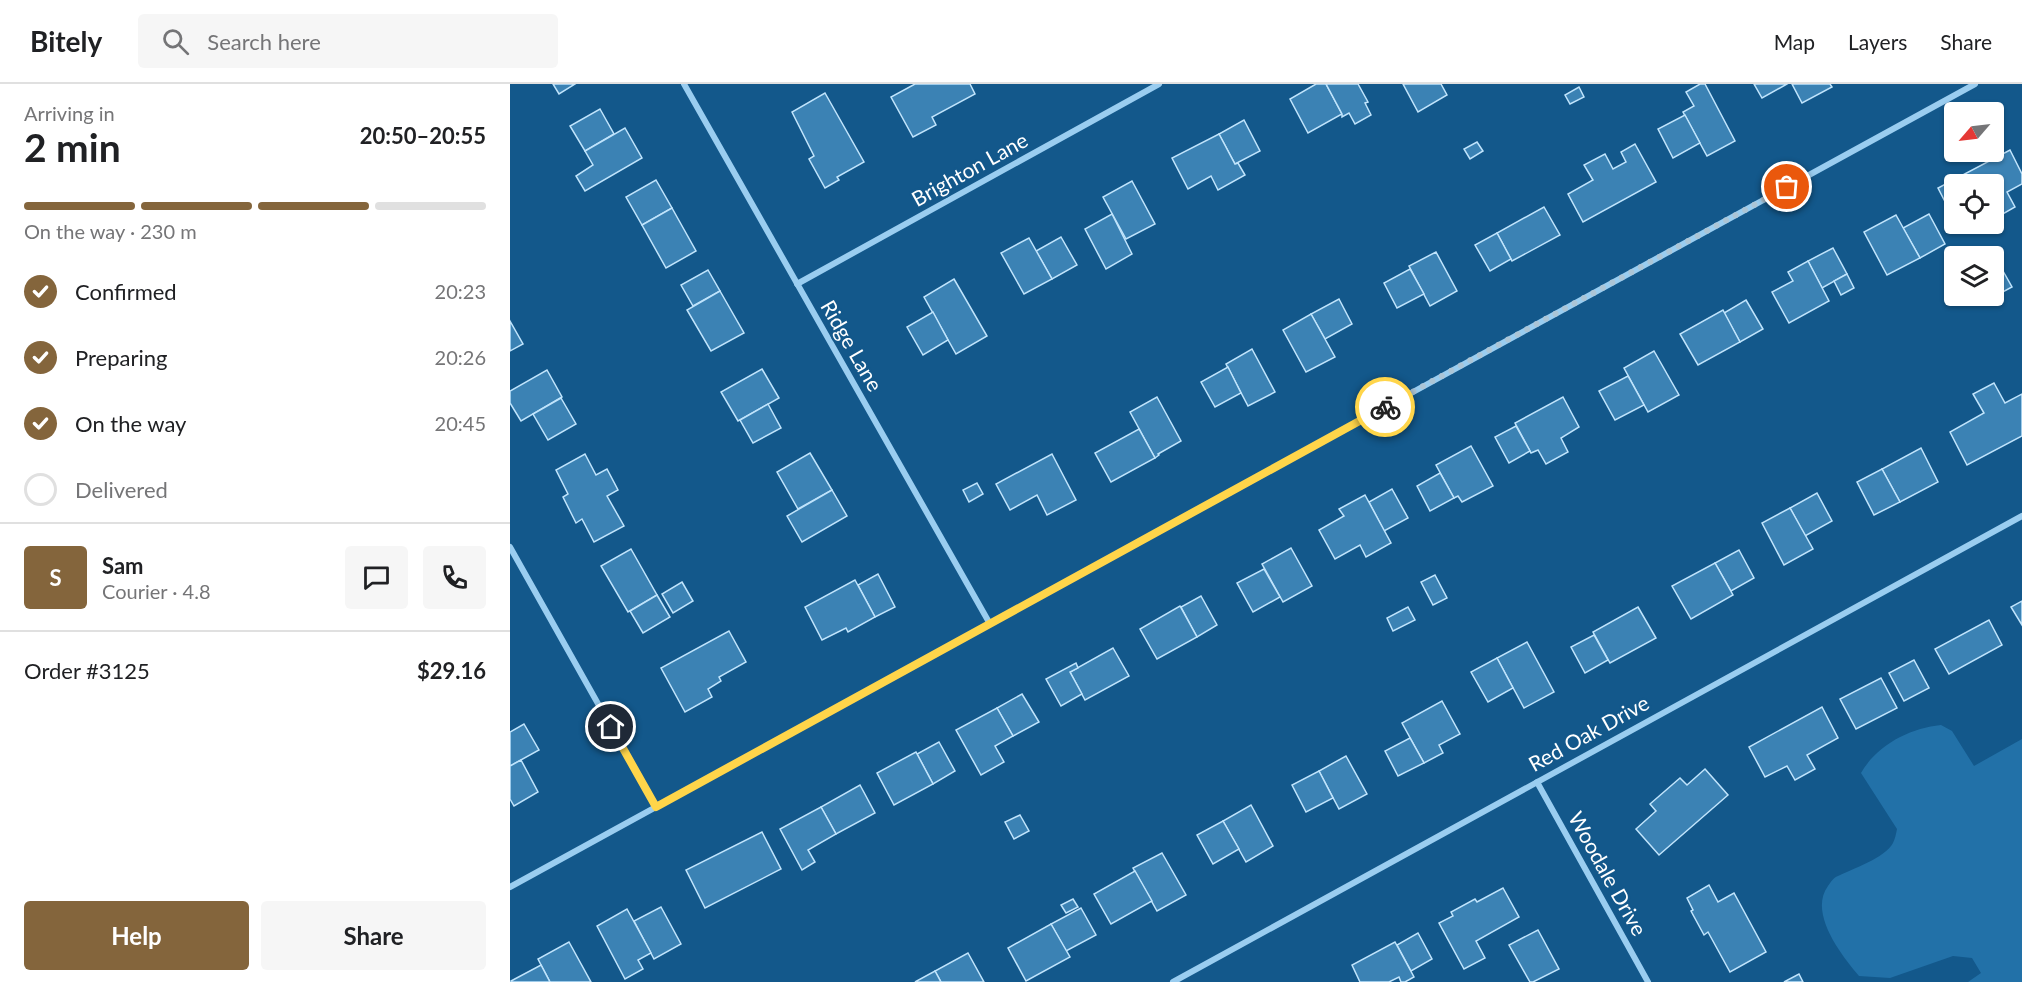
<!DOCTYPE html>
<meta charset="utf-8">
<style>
:root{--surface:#fff;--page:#f6f6f6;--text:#202124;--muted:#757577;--line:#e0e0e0;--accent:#84653c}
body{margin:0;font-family:Lato,sans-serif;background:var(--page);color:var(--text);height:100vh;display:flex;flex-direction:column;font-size:22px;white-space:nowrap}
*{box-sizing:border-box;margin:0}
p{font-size:20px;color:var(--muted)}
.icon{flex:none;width:33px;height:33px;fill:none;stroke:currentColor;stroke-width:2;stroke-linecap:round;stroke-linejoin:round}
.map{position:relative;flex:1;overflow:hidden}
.panel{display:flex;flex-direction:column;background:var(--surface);width:510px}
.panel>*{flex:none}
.needle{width:39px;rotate:242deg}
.fabs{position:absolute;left:1434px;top:18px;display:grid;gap:12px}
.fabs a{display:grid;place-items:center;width:60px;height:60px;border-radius:6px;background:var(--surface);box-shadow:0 2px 4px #0004;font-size:30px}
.pin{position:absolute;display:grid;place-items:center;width:51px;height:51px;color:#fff;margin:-26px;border:3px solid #fff;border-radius:50%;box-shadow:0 2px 6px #0007}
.courier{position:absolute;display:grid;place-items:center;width:60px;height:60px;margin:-30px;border:4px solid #ffd54a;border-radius:50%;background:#fff;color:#222;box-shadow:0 2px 8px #0007}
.headline em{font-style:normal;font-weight:700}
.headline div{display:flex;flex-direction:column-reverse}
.headline{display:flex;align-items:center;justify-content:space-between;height:102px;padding:0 24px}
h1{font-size:39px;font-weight:700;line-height:45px}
.bar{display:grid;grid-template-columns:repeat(4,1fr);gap:9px 6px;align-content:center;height:72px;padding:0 24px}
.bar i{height:8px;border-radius:4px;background:var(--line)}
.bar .active{background:var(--accent)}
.bar p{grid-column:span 4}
.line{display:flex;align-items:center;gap:15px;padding:0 24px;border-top:2px solid var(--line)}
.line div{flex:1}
.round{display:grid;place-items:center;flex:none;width:63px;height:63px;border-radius:6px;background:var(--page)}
ol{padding:0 24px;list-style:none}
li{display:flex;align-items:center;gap:18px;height:66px}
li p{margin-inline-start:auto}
li .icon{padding:6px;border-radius:50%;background:var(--accent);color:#fff;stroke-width:4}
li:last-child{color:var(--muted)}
li i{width:33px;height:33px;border:3px solid var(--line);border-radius:50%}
.button{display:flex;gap:12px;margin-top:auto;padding:12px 24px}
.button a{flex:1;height:69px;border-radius:6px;background:var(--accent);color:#fff;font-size:24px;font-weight:700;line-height:69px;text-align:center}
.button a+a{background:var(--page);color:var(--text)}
header{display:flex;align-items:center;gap:36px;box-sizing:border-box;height:84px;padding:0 30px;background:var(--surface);border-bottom:2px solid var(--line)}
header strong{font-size:28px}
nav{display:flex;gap:33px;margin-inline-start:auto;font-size:21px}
.search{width:420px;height:54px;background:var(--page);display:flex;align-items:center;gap:15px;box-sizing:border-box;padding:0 21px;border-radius:6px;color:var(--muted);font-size:22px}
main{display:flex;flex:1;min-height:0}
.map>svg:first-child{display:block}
.green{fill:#2271a8}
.building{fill:#3b82b4;stroke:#c0e4fc;stroke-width:1.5}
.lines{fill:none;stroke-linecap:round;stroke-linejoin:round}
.minor{stroke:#9acdf0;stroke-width:6}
.done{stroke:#acc5d6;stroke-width:6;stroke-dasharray:0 10.8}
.route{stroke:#ffd54a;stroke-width:8}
.labels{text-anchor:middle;stroke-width:4.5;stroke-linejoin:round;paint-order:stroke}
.street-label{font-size:21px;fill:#fff;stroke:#13588b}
</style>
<header>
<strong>Bitely</strong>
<div class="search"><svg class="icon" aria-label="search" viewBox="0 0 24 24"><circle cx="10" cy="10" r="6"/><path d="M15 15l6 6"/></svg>Search here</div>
<nav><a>Map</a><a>Layers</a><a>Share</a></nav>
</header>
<main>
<section class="panel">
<div class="headline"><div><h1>2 min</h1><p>Arriving in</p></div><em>20:50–20:55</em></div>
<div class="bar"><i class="active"></i><i class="active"></i><i class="active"></i><i></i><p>On the way · 230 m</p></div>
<ol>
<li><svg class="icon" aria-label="check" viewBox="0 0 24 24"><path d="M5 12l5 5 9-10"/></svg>Confirmed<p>20:23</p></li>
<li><svg class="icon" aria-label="check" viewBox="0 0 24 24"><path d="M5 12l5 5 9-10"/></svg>Preparing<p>20:26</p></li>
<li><svg class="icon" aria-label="check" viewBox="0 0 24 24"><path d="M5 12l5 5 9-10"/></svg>On the way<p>20:45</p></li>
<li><i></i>Delivered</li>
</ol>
<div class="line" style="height:108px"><b class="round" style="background:var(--accent);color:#fff">S</b><div><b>Sam</b><p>Courier · 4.8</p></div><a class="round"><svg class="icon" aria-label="chat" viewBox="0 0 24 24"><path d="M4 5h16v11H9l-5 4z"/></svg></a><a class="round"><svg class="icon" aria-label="phone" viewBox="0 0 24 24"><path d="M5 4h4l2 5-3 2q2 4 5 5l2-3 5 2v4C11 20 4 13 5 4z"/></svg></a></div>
<div class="line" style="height:78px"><div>Order #3125</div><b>$29.16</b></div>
<div class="button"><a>Help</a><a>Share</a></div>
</section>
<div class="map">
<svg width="1512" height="898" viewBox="0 0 1512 898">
<rect width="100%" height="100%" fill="#13588b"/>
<path class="green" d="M1431,641l11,6 22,35 48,-27v243h-54l13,-9 -9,-15 -19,-2 -63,22 -31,-2c-17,-20 -51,-63 -31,-90 3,-4 5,-8 10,-10 14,-7 47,-18 55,-33 2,-4 3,-9 4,-14l-36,-56c16,-28 49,-45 80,-48z"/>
<g class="building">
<polygon points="43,0 65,0 49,10"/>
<polygon points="405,0 460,0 465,10 422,33 426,41 403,53 381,13"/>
<polygon points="806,0 816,0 832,30 798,49 780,15"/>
<polygon points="816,0 848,0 858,18 855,19 861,31 845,40 839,29 832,33 832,30"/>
<polygon points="893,0 931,0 937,11 908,28"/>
<polygon points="1190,0 1195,0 1225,57 1197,72 1173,28 1184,22 1176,8"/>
<polygon points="1244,0 1277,0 1252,14"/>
<polygon points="1282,0 1320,0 1322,3 1292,19"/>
<polygon points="1069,3 1074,13 1060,20 1055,11"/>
<polygon points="315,9 354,78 327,93 329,96 315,104 299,75 304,72 282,28"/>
<polygon points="90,25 104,50 75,67 60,42"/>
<polygon points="1175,31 1190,59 1163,74 1148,45"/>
<polygon points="734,36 750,67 725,80 709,50"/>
<polygon points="115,44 132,74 75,107 66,92 83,81 75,67"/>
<polygon points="709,50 725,80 728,79 735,91 708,106 701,92 678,105 662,74"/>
<polygon points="967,58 973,67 960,75 954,65"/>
<polygon points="1125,60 1146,98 1073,138 1058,110 1083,96 1074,81 1095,70 1103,85 1116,78 1111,68"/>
<polygon points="1500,66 1512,90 1512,100 1497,108 1505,123 1484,135 1484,100 1451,100 1447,94"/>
<polygon points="1447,94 1451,100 1444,100 1444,135 1428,104"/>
<polygon points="146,96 162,124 132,141 116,113"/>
<polygon points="622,97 645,140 616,155 593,113"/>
<polygon points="1034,123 1050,151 1002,177 987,149"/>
<polygon points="162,124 186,167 156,184 132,141"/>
<polygon points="602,130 622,170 596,185 575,145"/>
<polygon points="1419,130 1435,160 1410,174 1393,144"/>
<polygon points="1386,131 1410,174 1377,191 1354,148"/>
<polygon points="987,149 1001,175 980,187 965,161"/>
<polygon points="551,153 567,181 542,195 526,167"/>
<polygon points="519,154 542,195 514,210 491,169"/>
<polygon points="1323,164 1337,190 1312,204 1298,177"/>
<polygon points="926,168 947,207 920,222 899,182"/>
<polygon points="1298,177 1319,217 1279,239 1262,208 1283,197 1278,188"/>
<polygon points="900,185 914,210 887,224 874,199"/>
<polygon points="198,186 210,207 183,222 171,201"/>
<polygon points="1493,187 1502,203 1489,210 1484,201 1484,193"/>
<polygon points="1337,190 1344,204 1331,211 1324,197"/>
<polygon points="444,195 477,252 446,270 414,213"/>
<polygon points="210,207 234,249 201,267 177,226"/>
<polygon points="829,215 842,240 815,255 801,230"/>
<polygon points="1236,216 1253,245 1230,258 1214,229"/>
<polygon points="1213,226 1230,258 1188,281 1170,250"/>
<polygon points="423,228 438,256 413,271 397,243"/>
<polygon points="801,230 825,273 796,288 773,246"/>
<polygon points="0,237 13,260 0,267"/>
<polygon points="742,265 765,308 738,322 716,280"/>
<polygon points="1144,267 1169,311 1138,328 1114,284"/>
<polygon points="718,283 731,309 705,323 691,298"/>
<polygon points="252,285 269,314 228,337 211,308"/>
<polygon points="37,286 52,313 11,337 0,319 0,307"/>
<polygon points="1118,292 1134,321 1105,336 1089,307"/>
<polygon points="1484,299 1495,319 1512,310 1512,352 1457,381 1440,348 1474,329 1463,310"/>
<polygon points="647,313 671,357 648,370 649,371 645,374 620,328"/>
<polygon points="1053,313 1069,343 1051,354 1058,368 1036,380 1028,366 1021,369 1005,339"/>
<polygon points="51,314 66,340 38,356 23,330"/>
<polygon points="258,320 271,344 243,359 230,336"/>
<polygon points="1006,342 1020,367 999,379 985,353"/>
<polygon points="629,345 645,374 601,398 585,369"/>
<polygon points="961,362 983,402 952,418 948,412 944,414 926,381"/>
<polygon points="1411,364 1428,398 1390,418 1372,385"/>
<polygon points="300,369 322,406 288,425 267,388"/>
<polygon points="75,370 86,391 97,385 108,406 97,412 114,442 84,458 72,435 66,439 53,413 58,410 46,386"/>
<polygon points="542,370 566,416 537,431 527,411 500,426 486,400"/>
<polygon points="1372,385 1390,418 1364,431 1347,398"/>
<polygon points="930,389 944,414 920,427 907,402"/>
<polygon points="467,399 473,410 459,418 453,406"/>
<polygon points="882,405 898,434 874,447 859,418"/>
<polygon points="322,406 337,432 292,458 277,432"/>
<polygon points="1307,409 1322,437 1295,452 1280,424"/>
<polygon points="855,411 881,459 856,473 850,461 825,475 809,446 834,432 829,425"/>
<polygon points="1280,424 1303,465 1274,481 1252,439"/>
<polygon points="781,464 802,502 773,518 752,480"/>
<polygon points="121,465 147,511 118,528 91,482"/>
<polygon points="1229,466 1244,494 1221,507 1205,479"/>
<polygon points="1205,479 1223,511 1181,535 1162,502"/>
<polygon points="754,485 770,513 743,528 727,499"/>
<polygon points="368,490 385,523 365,533 348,501"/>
<polygon points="925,491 937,514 923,521 911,498"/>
<polygon points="345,496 365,533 338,548 336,544 312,556 295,523"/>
<polygon points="172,498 183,517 163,529 152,510"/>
<polygon points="147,511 160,533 133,549 120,527"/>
<polygon points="691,512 707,541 687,553 671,523"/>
<polygon points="1512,517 1512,541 1501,523"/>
<polygon points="670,522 687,553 647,575 630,545"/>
<polygon points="898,523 905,536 883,547 877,534"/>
<polygon points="1128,523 1146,554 1100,579 1083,548"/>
<polygon points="1479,536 1492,561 1439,590 1425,565"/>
<polygon points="219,547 236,578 209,593 211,597 198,605 202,613 175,628 151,584"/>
<polygon points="1084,551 1098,576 1075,589 1061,563"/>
<polygon points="1017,558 1044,608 1014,624 987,574"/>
<polygon points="603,564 619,592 575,616 560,588"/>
<polygon points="987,574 1003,604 978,618 961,588"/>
<polygon points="1404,576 1419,604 1394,617 1379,589"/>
<polygon points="566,579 568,584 560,588 572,610 551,622 536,595"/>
<polygon points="1371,594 1387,624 1346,645 1330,615"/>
<polygon points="512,610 529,638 503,652 487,624"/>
<polygon points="932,617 950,650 929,661 933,669 914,679 892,639"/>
<polygon points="1312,623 1328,654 1297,671 1305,685 1285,696 1277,682 1255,693 1239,663"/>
<polygon points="487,624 503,652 485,662 494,678 471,691 446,646"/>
<polygon points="14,640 29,666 0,682 0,648"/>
<polygon points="900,654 914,679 888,692 875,667"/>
<polygon points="429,658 445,687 423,700 407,670"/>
<polygon points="406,668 423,700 384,721 367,689"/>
<polygon points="836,672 857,710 829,725 809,687"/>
<polygon points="11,676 28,708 4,722 0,715 0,682"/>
<polygon points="1195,685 1218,711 1149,771 1126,745 1146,727 1140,720 1170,694 1177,701"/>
<polygon points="809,687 823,714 796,728 782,701"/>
<polygon points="350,701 365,729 326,750 311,723"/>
<polygon points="741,721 763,762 736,778 713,737"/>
<polygon points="311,723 326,750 298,766 305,778 292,786 270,745"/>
<polygon points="510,731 519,747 504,755 495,738"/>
<polygon points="713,737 729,765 703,780 687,751"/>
<polygon points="252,748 271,785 195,824 176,786"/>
<polygon points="652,769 676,811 647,827 623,784"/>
<polygon points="625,787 642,817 601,840 584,810"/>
<polygon points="1199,801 1208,818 1224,809 1256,868 1220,888 1198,848 1194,851 1181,827 1183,826 1177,814"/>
<polygon points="993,804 1009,833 966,857 975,874 954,885 929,839 943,832 941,828 965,815 967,818"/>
<polygon points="563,815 568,823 556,829 551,821"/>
<polygon points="151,823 171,860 144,875 124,837"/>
<polygon points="571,824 586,851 556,867 541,840"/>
<polygon points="117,825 141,869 128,876 133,885 115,895 87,842"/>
<polygon points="541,840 560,873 516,897 498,864"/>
<polygon points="1028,846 1049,885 1023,898 1020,898 999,861"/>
<polygon points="908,849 922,875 901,887 887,861"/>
<polygon points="59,858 81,898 40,898 28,875"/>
<polygon points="885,858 904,893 895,898 891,898 889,893 879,898 850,898 842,881"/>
<polygon points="458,869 474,898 431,898 425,887"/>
<polygon points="31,881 40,898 1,898 1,897"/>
<polygon points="425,887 431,898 405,898"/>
<polygon points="1289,890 1293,898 1274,898"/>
</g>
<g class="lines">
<g class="minor">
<polyline points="174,0 480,540"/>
<polyline points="287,200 649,0"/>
<polyline points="0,463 146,723"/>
<polyline points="1027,698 1138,898"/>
<polyline points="0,803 1465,0"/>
<polyline points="663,898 1512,432"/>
</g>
</g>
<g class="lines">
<polyline class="done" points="875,323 1277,103"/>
<polyline class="route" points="101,643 146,723 875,323"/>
</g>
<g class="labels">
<g class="street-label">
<text transform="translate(460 86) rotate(-29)" y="7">Brighton Lane</text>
<text transform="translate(341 262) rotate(60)" y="7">Ridge Lane</text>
<text transform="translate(1079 650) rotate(-29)" y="7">Red Oak Drive</text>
<text transform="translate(1097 790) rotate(61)" y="7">Woodale Drive</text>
</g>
</g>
</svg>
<div class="fabs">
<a><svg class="needle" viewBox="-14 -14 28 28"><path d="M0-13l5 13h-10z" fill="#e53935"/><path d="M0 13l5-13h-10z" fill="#757577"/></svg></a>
<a><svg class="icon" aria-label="locate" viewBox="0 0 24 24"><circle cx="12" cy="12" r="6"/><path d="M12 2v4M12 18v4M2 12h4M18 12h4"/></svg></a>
<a><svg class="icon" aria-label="layers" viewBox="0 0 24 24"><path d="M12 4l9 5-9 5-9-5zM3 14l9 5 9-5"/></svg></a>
</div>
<div class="pin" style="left:1277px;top:103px;background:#ea580c"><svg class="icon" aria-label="bag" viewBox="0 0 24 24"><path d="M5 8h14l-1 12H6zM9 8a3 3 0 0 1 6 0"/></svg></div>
<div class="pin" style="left:101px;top:643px;background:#1f2937"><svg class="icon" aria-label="home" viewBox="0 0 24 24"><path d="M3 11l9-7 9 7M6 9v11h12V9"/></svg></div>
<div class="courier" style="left:875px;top:323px"><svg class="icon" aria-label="bike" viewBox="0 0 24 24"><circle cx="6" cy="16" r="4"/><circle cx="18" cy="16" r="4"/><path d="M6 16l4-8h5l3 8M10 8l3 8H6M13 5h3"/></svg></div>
</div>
</main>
